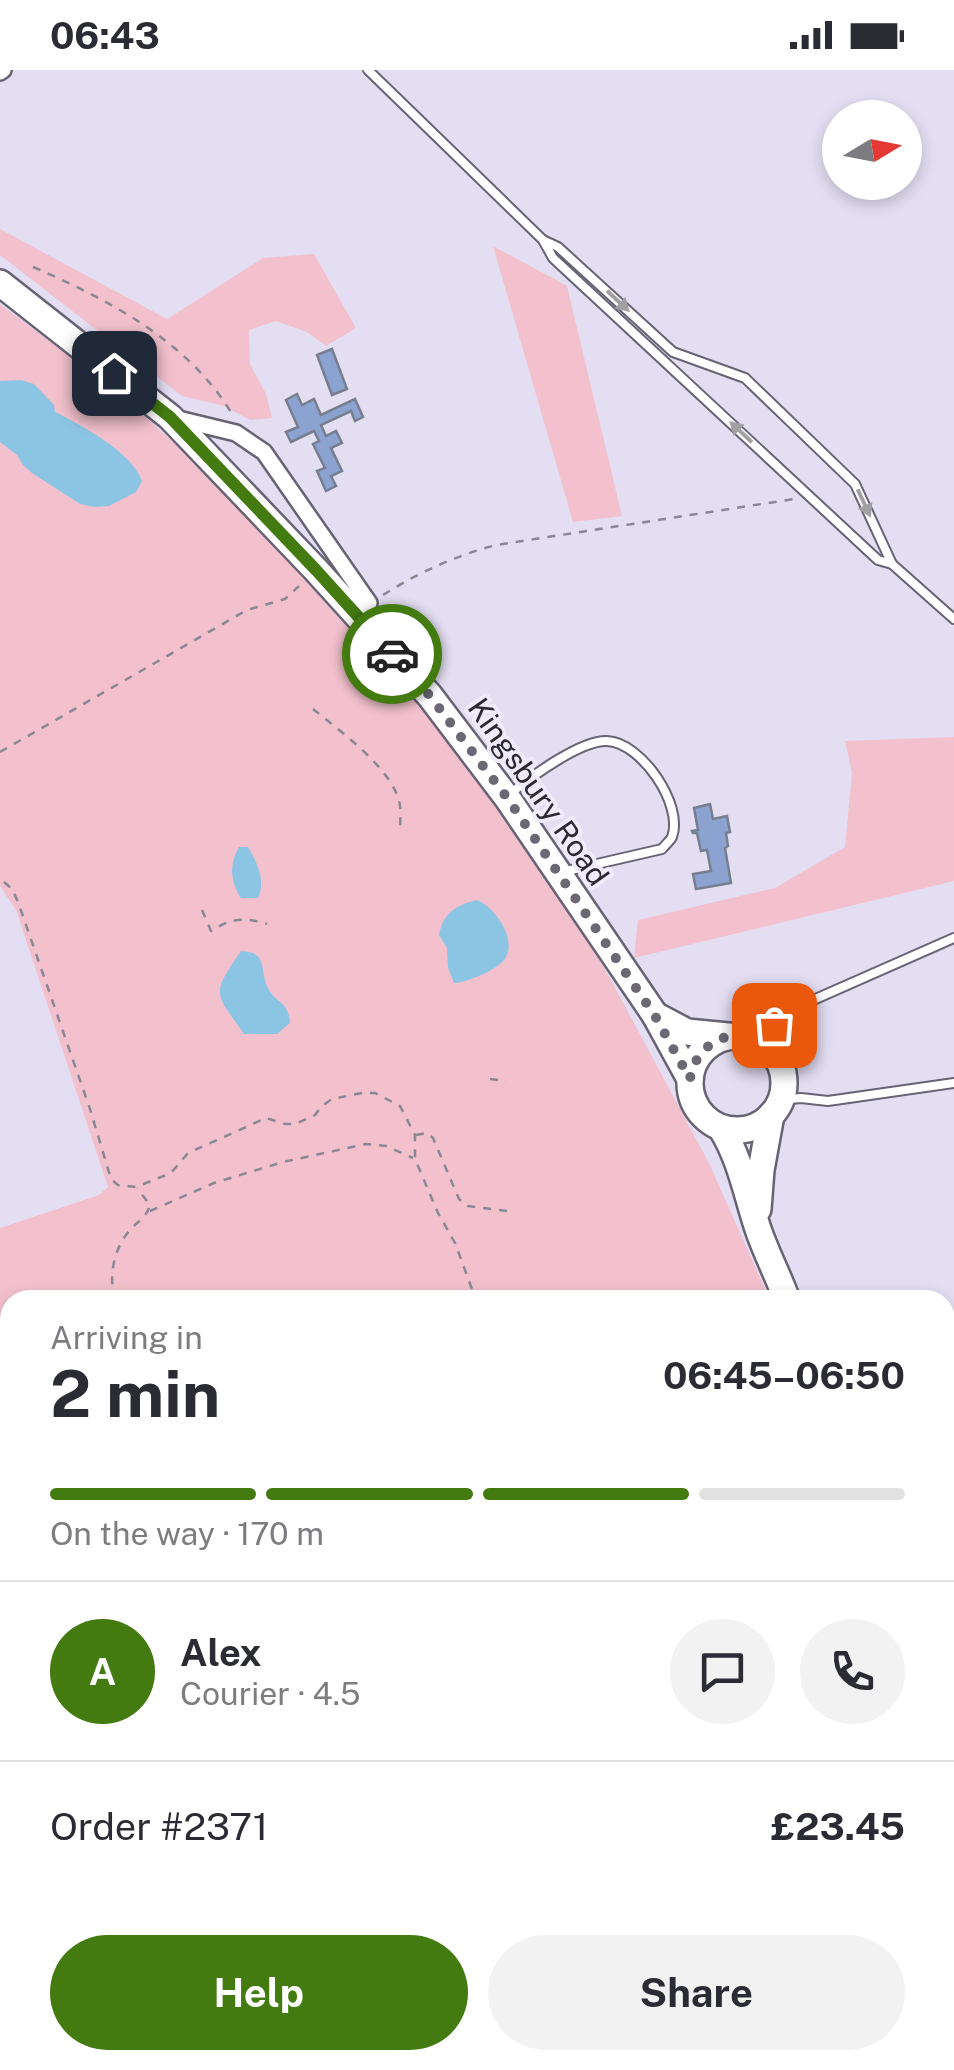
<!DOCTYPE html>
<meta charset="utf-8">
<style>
:root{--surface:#fff;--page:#f2f2f3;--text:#2b2b33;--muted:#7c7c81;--line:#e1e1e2;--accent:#437b10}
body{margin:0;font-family:"Public Sans",sans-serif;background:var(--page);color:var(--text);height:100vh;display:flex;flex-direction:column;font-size:38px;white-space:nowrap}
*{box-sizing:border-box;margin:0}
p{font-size:32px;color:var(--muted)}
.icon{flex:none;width:55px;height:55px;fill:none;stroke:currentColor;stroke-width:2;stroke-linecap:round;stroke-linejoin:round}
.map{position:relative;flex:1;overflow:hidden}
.sheet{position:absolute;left:0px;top:1220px;width:955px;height:780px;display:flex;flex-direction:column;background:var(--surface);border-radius:30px 30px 0 0;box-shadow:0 5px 15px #0003}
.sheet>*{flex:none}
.needle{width:65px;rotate:80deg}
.fabs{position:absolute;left:822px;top:30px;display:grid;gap:20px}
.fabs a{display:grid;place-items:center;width:100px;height:100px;border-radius:50%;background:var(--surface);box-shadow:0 5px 15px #0003;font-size:50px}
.pin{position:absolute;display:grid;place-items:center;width:85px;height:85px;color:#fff;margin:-42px;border-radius:20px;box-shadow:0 5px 15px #0006}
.courier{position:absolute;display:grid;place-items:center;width:100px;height:100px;margin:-50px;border:8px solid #437b10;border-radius:50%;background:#fff;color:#222;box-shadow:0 2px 12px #0007}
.summary em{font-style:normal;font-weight:700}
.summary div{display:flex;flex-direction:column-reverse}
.summary{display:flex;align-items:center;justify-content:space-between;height:170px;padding:0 50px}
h1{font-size:65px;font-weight:700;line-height:75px}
.bar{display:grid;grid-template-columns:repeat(4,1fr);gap:15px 10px;align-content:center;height:120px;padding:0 50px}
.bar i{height:12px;border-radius:8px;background:var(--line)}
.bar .on{background:var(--accent)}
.bar p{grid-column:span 4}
.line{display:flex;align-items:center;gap:25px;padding:0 50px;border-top:2px solid var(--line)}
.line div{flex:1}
.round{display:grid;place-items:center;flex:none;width:105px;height:105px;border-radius:52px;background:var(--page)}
.cta{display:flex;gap:20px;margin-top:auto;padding:20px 50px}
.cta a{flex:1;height:115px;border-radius:60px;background:var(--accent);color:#fff;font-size:40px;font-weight:700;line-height:115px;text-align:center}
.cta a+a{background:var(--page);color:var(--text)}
.status{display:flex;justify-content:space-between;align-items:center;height:70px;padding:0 50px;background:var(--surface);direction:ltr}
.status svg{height:28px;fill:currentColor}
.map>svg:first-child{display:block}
.green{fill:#f2c1cd}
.water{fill:#8cc5e4}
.building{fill:#8ca3d1;stroke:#767e8f;stroke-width:2.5}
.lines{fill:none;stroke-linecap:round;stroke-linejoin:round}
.lane-casing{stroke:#676374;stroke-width:12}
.street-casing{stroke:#676374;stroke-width:20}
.secondary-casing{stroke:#676374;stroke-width:28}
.primary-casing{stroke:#676374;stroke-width:30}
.path{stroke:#8a8794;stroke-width:2.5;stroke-dasharray:8 8;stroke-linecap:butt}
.lane{stroke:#fff;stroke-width:8}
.street{stroke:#fff;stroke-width:15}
.secondary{stroke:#fff;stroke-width:22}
.primary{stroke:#fff;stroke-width:25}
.oneway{fill:#a09fa2}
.done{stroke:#6b6874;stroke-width:10;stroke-dasharray:0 18}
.route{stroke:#437b10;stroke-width:12}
.labels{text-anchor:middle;stroke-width:8;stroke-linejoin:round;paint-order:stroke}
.street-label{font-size:30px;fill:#2b2930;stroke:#efebfc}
</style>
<div class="status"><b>06:43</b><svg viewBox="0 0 49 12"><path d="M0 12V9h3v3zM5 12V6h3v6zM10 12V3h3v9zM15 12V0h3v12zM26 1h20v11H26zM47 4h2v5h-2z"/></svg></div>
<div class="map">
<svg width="954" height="2000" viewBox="0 0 954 2000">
<rect width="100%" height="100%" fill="#e3def2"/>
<g class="green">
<polygon points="0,159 167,249 263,188 314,184 356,258 326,276 307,262 276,251 249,260 250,294 266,324 272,348 250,350 224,336 182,326 0,185"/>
<polygon points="493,176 567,216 622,446 573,452"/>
<polygon points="0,234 121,325 192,389 262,463 317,511 426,639 559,821 611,910 709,1093 770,1230 10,1230 10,1885 0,1888 0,1158 99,1125 108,1117 16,840 0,816"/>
<polygon points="954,667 954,811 634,888 638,850 775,818 845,777 852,703 845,671"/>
</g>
<g class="water">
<path d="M21,310l13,4 20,21 1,7c26,13 77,40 87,69l-6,11 -27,14 -15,1 -14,-3 -48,-31 -9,-8 -6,-10 -17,-13v-61z"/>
<path d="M239,777h9c9,15 18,34 10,51h-17c-11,-16 -12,-34 -2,-51z"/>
<path d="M477,830c18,7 42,41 27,60 -7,10 -39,23 -50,23l-6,-15 -1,-20 -8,-13c4,-22 17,-30 38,-35z"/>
<path d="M241,881c28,1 18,19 27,37 7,15 21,13 22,35l-13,11h-33c-29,-42 -34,-38 -3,-83z"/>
</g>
<g class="building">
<polygon points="332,279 347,319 332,325 317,285"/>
<polygon points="297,324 302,335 314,329 321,345 355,329 363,347 355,351 351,341 321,355 326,366 336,361 342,373 331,378 342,401 331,406 336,416 326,421 317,401 325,398 313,374 319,371 314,361 291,372 286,362 298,357 286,330"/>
<polygon points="710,734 713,749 727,746 730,762 726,763 728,776 725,778 731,813 696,819 693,804 711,801 707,780 701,781 697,763 693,763 692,761 698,760 694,738"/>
</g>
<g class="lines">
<g class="lane-casing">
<g id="lane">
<polyline points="368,0 543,170 553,188 878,490 892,494 954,549"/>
<polyline points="543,170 558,177 673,282 745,308 855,414 892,494"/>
<path d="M511,723c21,-17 70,-53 96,-52 34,1 77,64 65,96 -1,3 -8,9 -10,12l-100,23"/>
<polyline points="763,974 786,942 954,868"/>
<polyline points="780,1030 801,1028 828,1031 954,1013"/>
<polyline points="0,1860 10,1856"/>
</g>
</g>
<g class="street-casing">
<g id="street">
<polyline points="0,2 3,0"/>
<polyline points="174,348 236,363 264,382 369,533 357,545"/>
</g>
</g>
<g class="secondary-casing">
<polyline id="secondary" points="0,1901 10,1898"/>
</g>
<g class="primary-casing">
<g id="primary">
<polyline points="0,213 170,347 316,500 430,626 508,729 655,945 690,1009"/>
<polyline points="655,945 687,962 728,966"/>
<circle cx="737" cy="1013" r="47"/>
<path d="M721,1058c19,30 25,64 36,98 8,25 21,49 30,74"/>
<polyline points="758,1139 761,1100 771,1045"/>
<polyline points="945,1677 954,1704"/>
</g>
</g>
<g class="path">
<path d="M33,197c76,33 155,74 199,147"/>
<path d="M383,525c36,-23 72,-39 113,-50l298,-46"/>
<polyline points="383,538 396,556"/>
<path d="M313,639c26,21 78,59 86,92 3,10 0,21 2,32"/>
<polyline points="0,682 247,540 285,529 299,516"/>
<polyline points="4,812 12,819 18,832 90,1039 111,1109 118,1115 136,1117 171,1103 188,1083 266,1048 285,1054 295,1054 315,1045 322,1036 332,1029 362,1023 375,1023 400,1036 415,1065 415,1089 438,1143 455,1173 476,1230"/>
<path d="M202,840l9,21c20,-13 33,-14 56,-7"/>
<polyline points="490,1009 506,1011"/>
<polyline points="416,1065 427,1063 433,1068 459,1129 468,1136 514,1142"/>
<polyline points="150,1141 214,1113 283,1092 366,1074 386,1076 413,1088"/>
<path d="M115,1230c-7,-24 -1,-52 15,-70 8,-9 17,-13 20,-25l-13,-17"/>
<polyline points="945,1375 954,1383"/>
<polyline points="0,1570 10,1565"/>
<polyline points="945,1646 954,1643"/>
</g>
<use href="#lane" class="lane"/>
<use href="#street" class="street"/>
<use href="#secondary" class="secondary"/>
<use href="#primary" class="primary"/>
</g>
<defs><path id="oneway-solid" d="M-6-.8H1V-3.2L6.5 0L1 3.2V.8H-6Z" transform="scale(2.5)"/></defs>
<g class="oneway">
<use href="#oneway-solid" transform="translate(618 231) rotate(43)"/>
<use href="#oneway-solid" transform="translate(741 362) rotate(-137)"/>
<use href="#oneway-solid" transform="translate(864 433) rotate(65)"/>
</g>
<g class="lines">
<path class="done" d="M392,584l38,42 78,103 147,217 35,63c4,-27 28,-48 56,-42 6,1 11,4 16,7l12,-19"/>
<polyline class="route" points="114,303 170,347 316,500 392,584"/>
</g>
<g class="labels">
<g class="street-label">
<text transform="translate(538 722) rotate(55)" y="10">Kingsbury Road</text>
</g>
</g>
</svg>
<div class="fabs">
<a><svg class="needle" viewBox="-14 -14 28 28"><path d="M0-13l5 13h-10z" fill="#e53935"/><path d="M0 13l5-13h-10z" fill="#7c7c81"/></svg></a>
</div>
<div class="pin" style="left:774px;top:955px;background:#ea580c"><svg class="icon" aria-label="bag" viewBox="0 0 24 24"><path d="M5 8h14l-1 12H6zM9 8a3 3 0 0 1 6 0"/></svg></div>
<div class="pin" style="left:114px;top:303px;background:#1f2937"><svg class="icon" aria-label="home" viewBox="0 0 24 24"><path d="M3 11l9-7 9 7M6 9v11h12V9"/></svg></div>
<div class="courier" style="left:392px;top:584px"><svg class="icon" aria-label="car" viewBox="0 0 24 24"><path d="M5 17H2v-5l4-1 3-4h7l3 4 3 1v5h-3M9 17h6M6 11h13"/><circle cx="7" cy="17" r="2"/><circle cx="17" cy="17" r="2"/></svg></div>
<section class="sheet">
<div class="summary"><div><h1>2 min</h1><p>Arriving in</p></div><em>06:45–06:50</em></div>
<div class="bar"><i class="on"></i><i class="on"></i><i class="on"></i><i></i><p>On the way · 170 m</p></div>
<div class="line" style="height:180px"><b class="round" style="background:var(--accent);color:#fff">A</b><div><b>Alex</b><p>Courier · 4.5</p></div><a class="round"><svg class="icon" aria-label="chat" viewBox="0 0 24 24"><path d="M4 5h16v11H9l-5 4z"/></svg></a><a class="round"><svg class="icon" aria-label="phone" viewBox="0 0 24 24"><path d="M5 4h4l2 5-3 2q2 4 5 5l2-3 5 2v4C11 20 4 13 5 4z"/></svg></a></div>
<div class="line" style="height:130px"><div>Order #2371</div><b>£23.45</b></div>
<div class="cta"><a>Help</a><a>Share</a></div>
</section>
</div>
